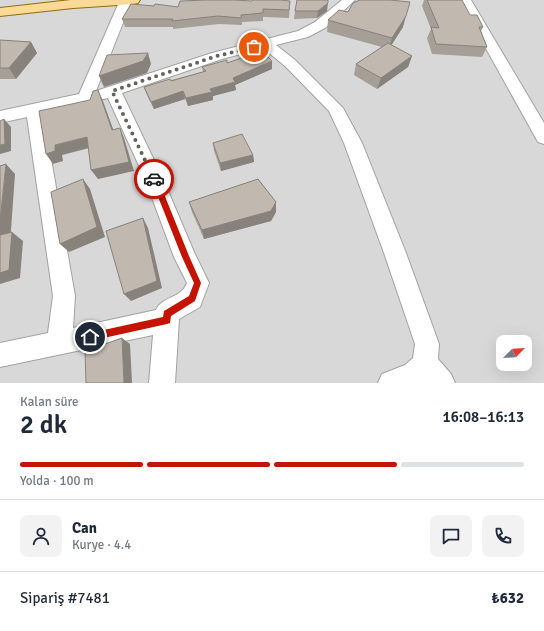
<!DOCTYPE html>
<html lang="tr">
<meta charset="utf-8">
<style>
:root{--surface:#fff;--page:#f2f2f3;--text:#1f2937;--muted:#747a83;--line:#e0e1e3;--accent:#c51302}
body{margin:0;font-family:Signika,sans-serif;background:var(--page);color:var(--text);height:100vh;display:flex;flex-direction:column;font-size:15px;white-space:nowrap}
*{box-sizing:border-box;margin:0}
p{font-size:13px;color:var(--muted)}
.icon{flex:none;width:22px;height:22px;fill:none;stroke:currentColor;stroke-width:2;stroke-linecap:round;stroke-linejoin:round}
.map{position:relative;height:383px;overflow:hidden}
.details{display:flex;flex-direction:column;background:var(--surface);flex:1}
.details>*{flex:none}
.needle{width:26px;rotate:66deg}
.controls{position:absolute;left:496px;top:335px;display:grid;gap:8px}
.controls a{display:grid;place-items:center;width:36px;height:36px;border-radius:8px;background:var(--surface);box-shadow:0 4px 16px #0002;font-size:20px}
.pin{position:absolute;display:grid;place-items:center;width:34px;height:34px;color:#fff;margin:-17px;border:2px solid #fff;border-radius:50%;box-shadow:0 1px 4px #0007}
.courier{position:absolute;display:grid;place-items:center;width:40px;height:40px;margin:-20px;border:3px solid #c51302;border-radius:50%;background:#fff;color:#222;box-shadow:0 1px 5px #0007}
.head em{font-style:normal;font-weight:600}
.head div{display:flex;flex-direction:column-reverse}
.head{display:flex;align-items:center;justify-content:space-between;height:68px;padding:0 20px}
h1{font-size:26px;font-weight:600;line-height:30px}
.bar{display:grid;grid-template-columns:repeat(4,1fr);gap:6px 4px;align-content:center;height:48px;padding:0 20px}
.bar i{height:5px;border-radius:3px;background:var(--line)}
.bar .selected{background:var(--accent)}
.bar p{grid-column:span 4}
.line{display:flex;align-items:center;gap:10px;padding:0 20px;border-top:1px solid var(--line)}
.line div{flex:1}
.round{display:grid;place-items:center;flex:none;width:42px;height:42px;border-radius:8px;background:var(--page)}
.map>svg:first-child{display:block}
.residential{fill:#d9d8d8;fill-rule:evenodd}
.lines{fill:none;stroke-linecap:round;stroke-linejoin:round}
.minor-casing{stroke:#a2a2a2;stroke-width:2}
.major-casing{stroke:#926e01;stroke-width:2}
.minor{fill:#fff;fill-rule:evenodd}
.major{fill:#fbd998;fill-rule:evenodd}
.wall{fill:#a69f97}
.shaded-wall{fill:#87827b}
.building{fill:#c1b9b0;stroke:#87827b}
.route{fill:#c51302}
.done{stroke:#646360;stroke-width:4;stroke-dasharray:0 7.2}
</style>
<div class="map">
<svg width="544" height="383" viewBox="0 0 544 383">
<rect width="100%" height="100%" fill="#edeae1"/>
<path class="residential" d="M0,0h544v383h-544zM503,342h22v22h-22z"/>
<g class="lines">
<g class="minor-casing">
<g id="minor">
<path d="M120,0h12l-36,91 116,-38 86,-22 17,-9 27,-22h13l-30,28 -17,9 -32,8 19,15 48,48 19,35 44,110 33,91 -1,15 13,15 4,9h-77l4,-9 23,-9 8,-7 2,-14 -31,-91 -40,-110 -15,-32 -44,-45 -22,-18 -41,11 -100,34 41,86 31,73 15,31 -9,24 -21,12 -4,64h-26l4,-48 -153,32v-24l48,-10 5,-37 -26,-179 -27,6v-12l79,-17zM108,98l37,81 29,78 13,26c-6,16 -25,13 -31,27l-83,18 2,-32 -32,-183z"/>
<polygon points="459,0 471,0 544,123 544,144 538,142"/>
</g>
</g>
<g class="major-casing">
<polygon id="major" points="71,0 140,0 138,3 133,4 73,8 0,16 0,8"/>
</g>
<use href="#minor" class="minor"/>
<use href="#major" class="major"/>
</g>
<g class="wall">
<polygon points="297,0 327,11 317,18 294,19 295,11"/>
<polygon points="424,0 427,0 470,15 483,27 481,31 487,47 482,57 432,54 427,38 431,29 422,6"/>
<polygon points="252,1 290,1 289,18 263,17 263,21 242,22 242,25 219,24 173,29 173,27 125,27 122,19 178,7"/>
<polygon points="328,20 403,27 391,45 412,56 408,67 377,89 354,75 356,64 382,47 327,32"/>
<polygon points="0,40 31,42 37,53 16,79 0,79"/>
<polygon points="227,63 272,69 235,85 236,90 213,96 213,100 188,106 185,99 154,109 147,95 144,87 203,72 202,67"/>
<polygon points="213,143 253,155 254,162 221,171 214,151"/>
<polygon points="189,202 276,212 271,221 204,239 192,212"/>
</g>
<g class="shaded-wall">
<polygon points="328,3 327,11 317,18 318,11"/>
<polygon points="406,16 403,27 389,49 392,38"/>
<polygon points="31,42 37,53 16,79 9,68"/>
<polygon points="148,53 151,64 147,73 104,87 99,76"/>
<polygon points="412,56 408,67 377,89 381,78"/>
<polygon points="272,61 272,69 235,85 236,90 213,96 213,100 188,106 186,98 210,89 233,78"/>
<polygon points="98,90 103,101 117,140 112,130"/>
<polygon points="183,91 185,99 154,109 151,102"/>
<polygon points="4,119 11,127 11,151 0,154 0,145"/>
<polygon points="120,128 124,138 134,171 98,179 91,170"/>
<polygon points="87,137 93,147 62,155 63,161 53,164 46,154 55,145"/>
<polygon points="253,155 254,162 221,171 220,163"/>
<polygon points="6,164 15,174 10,244 0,237 0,221"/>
<polygon points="83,179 90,189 105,237 69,252 60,244"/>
<polygon points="276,202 276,212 271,221 204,239 202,230"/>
<polygon points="143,218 148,228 162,288 131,301 124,294"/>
<polygon points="12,232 23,241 20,278 0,284 0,273"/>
<polygon points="122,338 130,344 132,383 124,383"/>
</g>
<g class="building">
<polygon points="206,0 234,0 252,1 253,0 280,0 290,1 289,10 263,9 263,13 241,15 241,18 218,16 172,21 173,19 122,19 131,4 154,6 155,4 178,7 180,1"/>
<polygon points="297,0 328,0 328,3 318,11 295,11"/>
<polygon points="360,0 390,0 410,2 406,16 392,38 328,20 339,10 348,12 353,3"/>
<polygon points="427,0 462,0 470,15 477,15 483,27 479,27 487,47 436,44 431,27 439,28"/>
<polygon points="0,40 31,42 9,68 0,68"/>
<polygon points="388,43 412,56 381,78 356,64"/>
<polygon points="262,51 272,61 233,78 235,82 210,89 212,92 186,98 183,91 151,102 144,87 170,79 171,81 206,71 202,67 227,60 227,63"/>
<polygon points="148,53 143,61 99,76 107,55"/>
<polygon points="98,90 112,130 120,128 129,162 91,170 87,137 55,145 55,151 46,154 39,111 90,100 93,91"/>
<polygon points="4,119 5,144 0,145 0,121"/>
<polygon points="242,134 253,155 220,163 213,143"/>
<polygon points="6,164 0,221 0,166"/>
<polygon points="83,179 97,227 60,244 51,192"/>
<polygon points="258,179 276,202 271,211 202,230 189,202"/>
<polygon points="143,218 157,281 124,294 106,231"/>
<polygon points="12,232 9,270 0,273 0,235"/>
<polygon points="122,338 124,383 86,383 85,351"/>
</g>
<polygon class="route" points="152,177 154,177 158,179 189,256 201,283 195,301 171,316 170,323 167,324 90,341 87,340 86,337 87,334 90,333 163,317 164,311 189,296 194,283 182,257 151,179"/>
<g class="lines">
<polyline class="done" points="154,179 112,91 217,56 254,47"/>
</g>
</svg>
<div class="controls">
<a><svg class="needle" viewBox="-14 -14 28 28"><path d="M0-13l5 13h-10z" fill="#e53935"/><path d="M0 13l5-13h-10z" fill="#747a83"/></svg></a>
</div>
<div class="pin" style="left:254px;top:47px;background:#ea580c"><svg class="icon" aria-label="bag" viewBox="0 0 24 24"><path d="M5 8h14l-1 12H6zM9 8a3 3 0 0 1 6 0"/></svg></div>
<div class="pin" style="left:90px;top:337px;background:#1f2937"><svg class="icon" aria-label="home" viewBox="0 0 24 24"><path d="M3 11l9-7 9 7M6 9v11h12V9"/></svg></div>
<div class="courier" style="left:154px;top:179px"><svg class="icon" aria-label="car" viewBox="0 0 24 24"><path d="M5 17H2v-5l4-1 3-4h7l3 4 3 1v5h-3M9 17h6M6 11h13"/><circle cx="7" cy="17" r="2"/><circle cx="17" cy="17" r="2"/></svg></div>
</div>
<section class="details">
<div class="head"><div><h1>2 dk</h1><p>Kalan süre</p></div><em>16:08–16:13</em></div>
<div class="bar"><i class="selected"></i><i class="selected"></i><i class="selected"></i><i></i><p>Yolda · 100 m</p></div>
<div class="line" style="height:72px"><a class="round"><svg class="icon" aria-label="person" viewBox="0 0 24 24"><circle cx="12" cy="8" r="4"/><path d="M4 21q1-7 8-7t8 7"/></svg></a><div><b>Can</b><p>Kurye · 4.4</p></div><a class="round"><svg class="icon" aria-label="chat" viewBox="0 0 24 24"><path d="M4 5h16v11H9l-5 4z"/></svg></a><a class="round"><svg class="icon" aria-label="phone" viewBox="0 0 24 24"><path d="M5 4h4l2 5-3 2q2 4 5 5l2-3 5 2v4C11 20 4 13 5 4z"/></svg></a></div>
<div class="line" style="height:52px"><div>Sipariş #7481</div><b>₺632</b></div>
</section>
